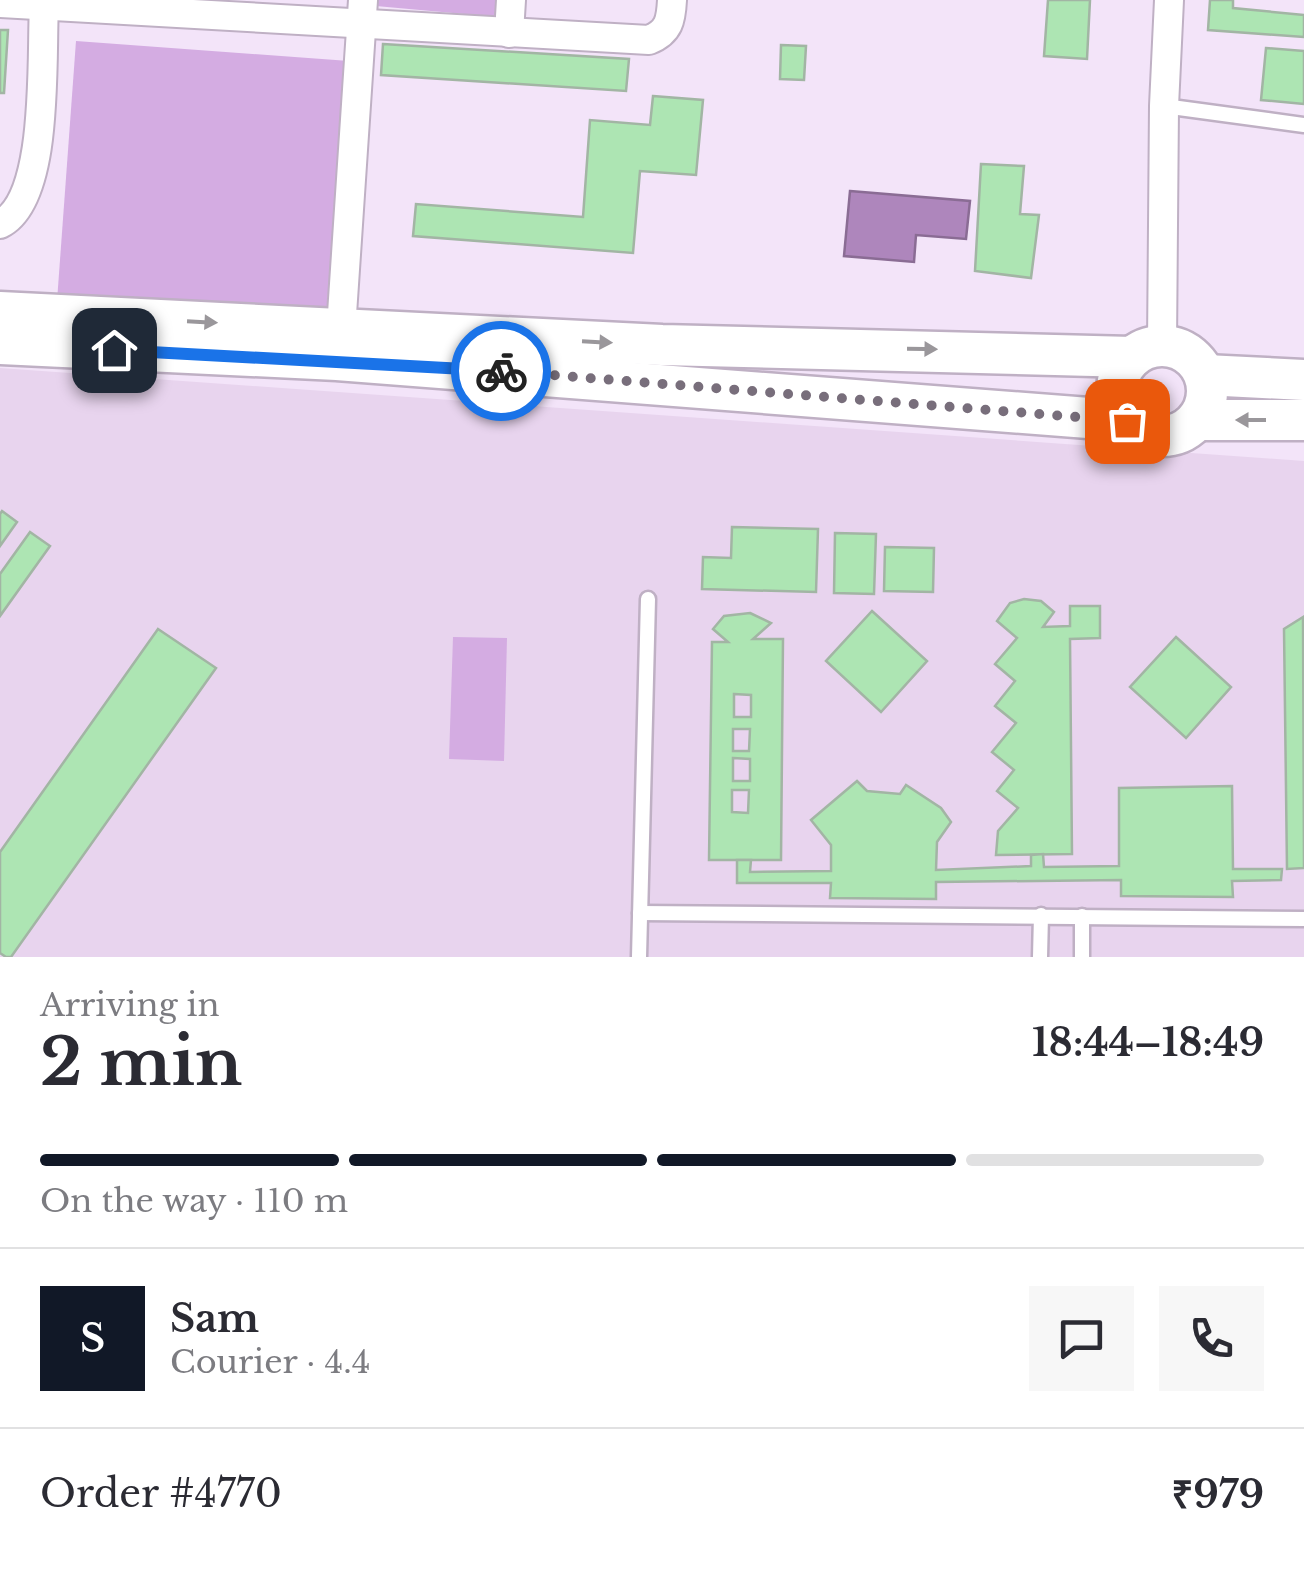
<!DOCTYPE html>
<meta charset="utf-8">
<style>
:root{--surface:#fff;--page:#f7f7f7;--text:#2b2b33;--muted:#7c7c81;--line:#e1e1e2;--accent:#111827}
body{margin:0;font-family:"Libre Baskerville",serif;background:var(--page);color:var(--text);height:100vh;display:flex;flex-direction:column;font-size:38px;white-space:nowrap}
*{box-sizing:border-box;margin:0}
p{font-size:32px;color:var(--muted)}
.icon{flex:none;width:55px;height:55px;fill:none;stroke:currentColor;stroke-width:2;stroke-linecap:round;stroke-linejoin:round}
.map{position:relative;height:957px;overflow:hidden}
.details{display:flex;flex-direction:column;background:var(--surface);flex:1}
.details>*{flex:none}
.pin{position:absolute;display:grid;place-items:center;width:85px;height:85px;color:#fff;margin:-42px;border-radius:20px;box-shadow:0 5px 15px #0006}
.courier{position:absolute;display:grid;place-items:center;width:100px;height:100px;margin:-50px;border:8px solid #1a73e8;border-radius:50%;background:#fff;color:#222;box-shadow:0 2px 12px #0007}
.overview em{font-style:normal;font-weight:700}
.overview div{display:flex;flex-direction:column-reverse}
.overview{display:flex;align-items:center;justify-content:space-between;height:170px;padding:0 40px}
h1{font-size:65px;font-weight:700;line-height:75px}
.bar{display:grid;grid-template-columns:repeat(4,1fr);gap:15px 10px;align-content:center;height:120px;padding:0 40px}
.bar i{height:12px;border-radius:8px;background:var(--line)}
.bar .selected{background:var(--accent)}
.bar p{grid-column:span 4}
.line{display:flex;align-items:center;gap:25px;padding:0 40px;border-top:2px solid var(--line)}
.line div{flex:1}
.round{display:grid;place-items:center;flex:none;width:105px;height:105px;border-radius:0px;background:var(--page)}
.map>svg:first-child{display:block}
.built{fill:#e8d4ee}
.green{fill:#d4ace2}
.water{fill:#ae86bc;stroke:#8a6c94;stroke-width:2.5}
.building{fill:#ade5b3;stroke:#a2b5a4;stroke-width:2.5;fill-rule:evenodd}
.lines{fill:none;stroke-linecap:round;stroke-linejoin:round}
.lane-casing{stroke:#bfb0c4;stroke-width:19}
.street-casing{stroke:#bfb0c4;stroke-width:32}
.secondary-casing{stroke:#bfb0c4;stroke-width:45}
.lane{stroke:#fff;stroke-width:14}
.street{stroke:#fff;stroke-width:28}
.secondary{stroke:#fff;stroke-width:40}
.oneway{fill:#9a979b}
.done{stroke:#786e7b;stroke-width:10;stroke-dasharray:0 18}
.route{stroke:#1a73e8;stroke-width:12}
</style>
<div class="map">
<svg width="1304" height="957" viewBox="0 0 1304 957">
<rect width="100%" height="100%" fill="#f3e4f9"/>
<polygon class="built" points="0,368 1304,461 1304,957 0,957"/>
<g class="green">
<polygon points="377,0 498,0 497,17 376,6"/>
<polygon points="76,41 349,61 326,316 57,301"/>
<polygon points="453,637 507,638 504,761 449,759"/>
</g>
<polygon class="water" points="850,191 970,201 966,239 916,235 914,262 844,256"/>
<g class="building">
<polygon points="1048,0 1090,0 1087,59 1044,56"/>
<polygon points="1210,0 1233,0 1233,8 1304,15 1304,37 1208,30"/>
<polygon points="0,30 8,30 4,93 0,93"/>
<polygon points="383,44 629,59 626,91 381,75"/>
<polygon points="781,45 806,46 804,80 780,79"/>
<polygon points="1266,48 1304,51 1304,104 1261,100"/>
<polygon points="653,96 703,100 696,175 640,171 633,253 413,236 416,204 583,217 590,120 650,125"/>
<polygon points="981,164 1024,166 1020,214 1039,215 1031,278 975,271"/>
<polygon points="2,511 17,522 0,546 0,514"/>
<polygon points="732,527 818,529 816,592 702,589 703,557 731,558"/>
<polygon points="30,532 50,546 0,616 0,574"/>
<polygon points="835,533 876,534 874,594 834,593"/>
<polygon points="885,547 934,548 933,592 884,591"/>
<polygon points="1024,599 1041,601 1054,612 1043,627 1070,626 1070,606 1100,606 1100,638 1070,639 1072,854 996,855 998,831 1018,808 997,791 1014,770 992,752 1016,723 995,706 1015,681 995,664 1017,638 997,621 1010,603"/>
<polygon points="872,611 927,661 881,712 826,661"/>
<path d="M750,613l21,10 -18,16h30l-2,221h-72l3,-218h16l-15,-13 11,-13zM734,694l17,1v22h-17zM733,729h17l-1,22h-16zM733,758l17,1v22h-17zM732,790h17l-1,23 -16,-1z"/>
<polygon points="1303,617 1304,868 1287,869 1284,629"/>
<polygon points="158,629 216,668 11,957 6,957 0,953 0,852"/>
<polygon points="1176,637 1231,687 1186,738 1130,687"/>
<polygon points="857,781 867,791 900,794 906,785 941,808 951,822 937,842 936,870 1031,866 1031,855 1043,854 1044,867 1119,866 1119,788 1232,786 1233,869 1282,869 1281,880 1232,881 1233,897 1121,896 1121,880 936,882 936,899 830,898 831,883 737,883 737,860 751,860 750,872 831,871 831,845 811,820"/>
</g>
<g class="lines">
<g class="lane-casing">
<g id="lane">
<polyline points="1164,106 1304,125"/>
<polyline points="640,913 1304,919"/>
<polyline points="1082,916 1082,957"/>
<polyline points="639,957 648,599"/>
<polyline points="1040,957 1041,915"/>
</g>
</g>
<g class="street-casing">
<g id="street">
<path d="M0,3l649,37c20,-8 22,-20 23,-40"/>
<polyline points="509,33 511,0"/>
<path d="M0,224c50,-24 41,-168 44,-218"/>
<polyline points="341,329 363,0"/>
<polyline points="1162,345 1164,106 1169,0"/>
</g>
</g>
<g class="secondary-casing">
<g id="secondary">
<polyline points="0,312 662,345 1132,357"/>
<polyline points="0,344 337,360 1127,421"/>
<circle cx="1162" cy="391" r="45"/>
<polyline points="1205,375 1304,380"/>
<polyline points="1197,420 1304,420"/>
</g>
</g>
<use href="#lane" class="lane"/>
<use href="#street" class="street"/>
<use href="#secondary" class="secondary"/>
</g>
<defs><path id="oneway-solid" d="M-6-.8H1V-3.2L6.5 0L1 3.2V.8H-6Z" transform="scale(2.5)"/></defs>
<g class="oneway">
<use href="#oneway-solid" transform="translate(202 322) rotate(3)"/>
<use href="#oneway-solid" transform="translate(597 342) rotate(3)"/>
<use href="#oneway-solid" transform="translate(922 349) rotate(1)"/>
<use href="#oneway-solid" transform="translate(1251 420) rotate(-180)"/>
</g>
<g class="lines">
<polyline class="done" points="501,371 1127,421"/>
<polyline class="route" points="114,350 501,371"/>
</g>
</svg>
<div class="pin" style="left:1127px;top:421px;background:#ea580c"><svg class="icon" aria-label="bag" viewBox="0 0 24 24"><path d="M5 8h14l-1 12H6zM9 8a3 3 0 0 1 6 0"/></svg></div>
<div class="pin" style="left:114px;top:350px;background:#1f2937"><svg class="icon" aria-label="home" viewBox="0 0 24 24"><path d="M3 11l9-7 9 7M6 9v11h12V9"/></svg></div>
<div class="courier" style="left:501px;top:371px"><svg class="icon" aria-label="bike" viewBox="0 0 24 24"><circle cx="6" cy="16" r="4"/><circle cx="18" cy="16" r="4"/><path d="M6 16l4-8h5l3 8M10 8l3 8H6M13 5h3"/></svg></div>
</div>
<section class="details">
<div class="overview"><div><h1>2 min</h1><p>Arriving in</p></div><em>18:44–18:49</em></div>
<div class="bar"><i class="selected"></i><i class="selected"></i><i class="selected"></i><i></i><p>On the way · 110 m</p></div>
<div class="line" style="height:180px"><b class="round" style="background:var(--accent);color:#fff">S</b><div><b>Sam</b><p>Courier · 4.4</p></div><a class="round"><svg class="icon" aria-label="chat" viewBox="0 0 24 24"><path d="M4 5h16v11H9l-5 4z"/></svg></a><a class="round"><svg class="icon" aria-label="phone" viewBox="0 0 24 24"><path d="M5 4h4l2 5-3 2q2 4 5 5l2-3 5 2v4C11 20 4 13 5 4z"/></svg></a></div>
<div class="line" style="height:130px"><div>Order #4770</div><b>₹979</b></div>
</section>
